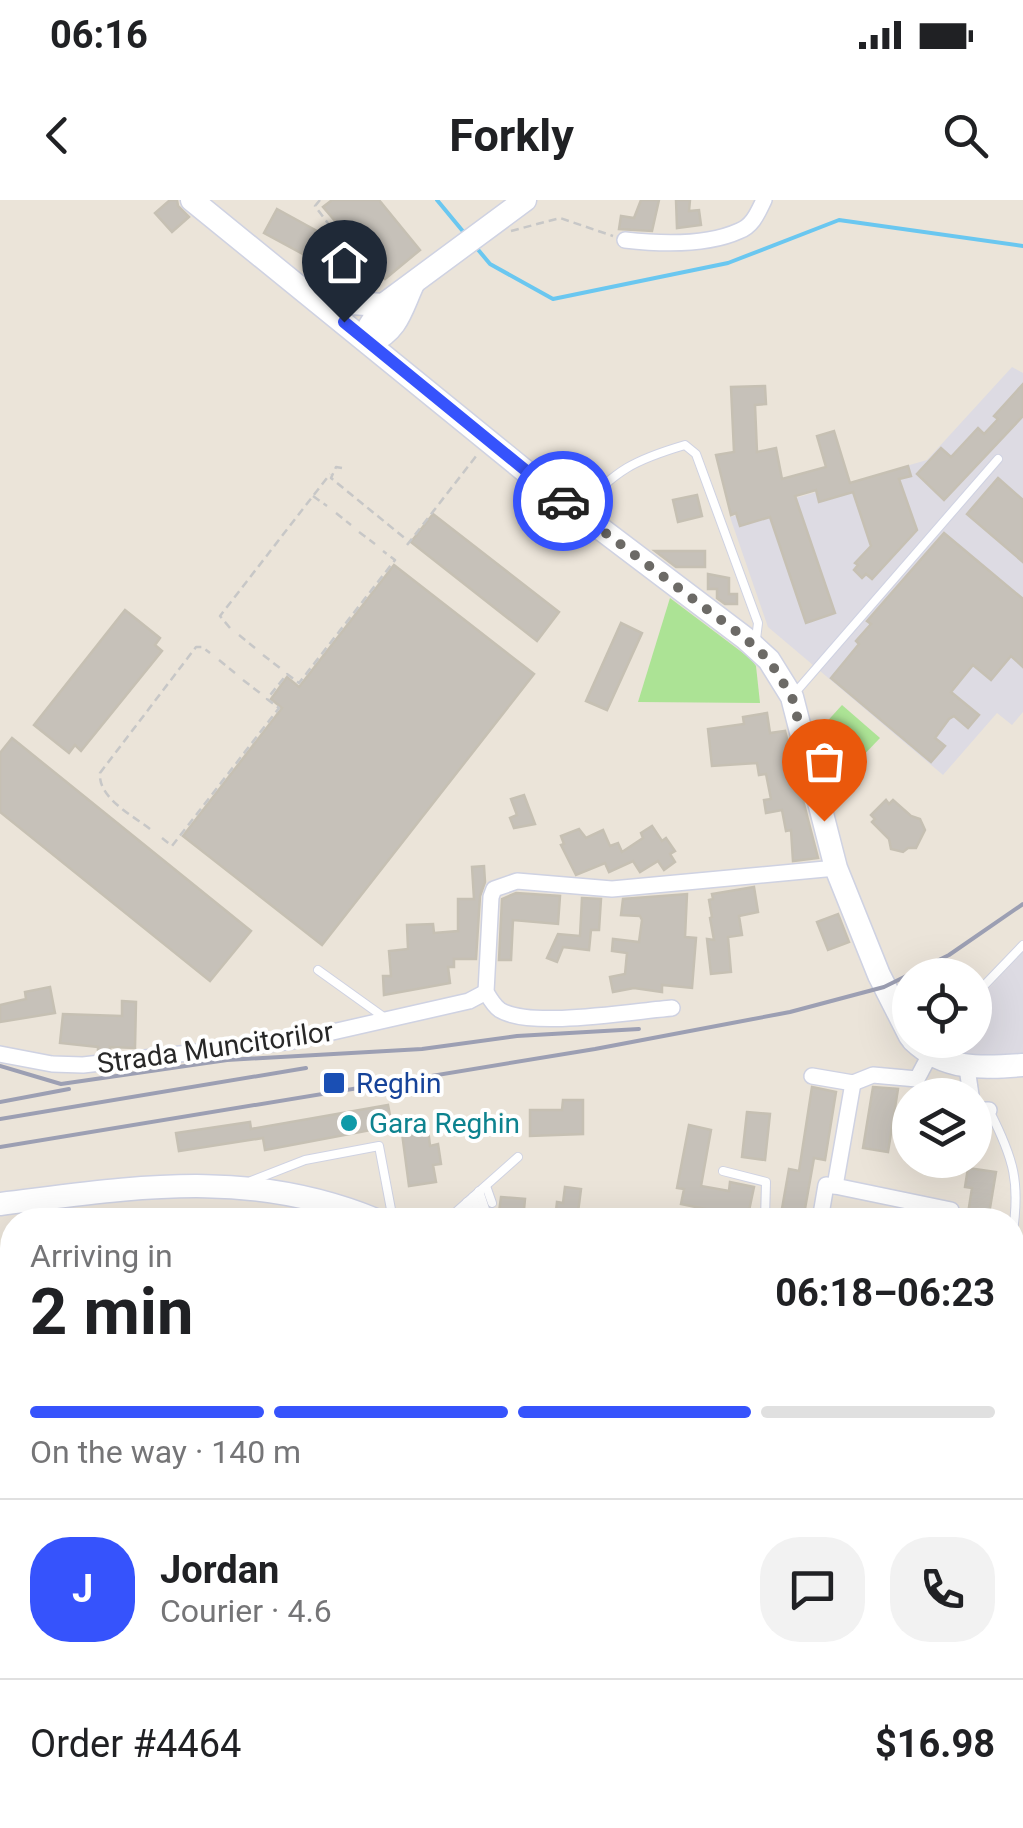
<!DOCTYPE html>
<meta charset="utf-8">
<style>
:root{--surface:#fff;--page:#f2f2f2;--text:#202124;--muted:#757577;--line:#e0e0e0;--accent:#3653fc}
body{margin:0;font-family:Roboto,sans-serif;background:var(--page);color:var(--text);height:100vh;display:flex;flex-direction:column;font-size:38px;white-space:nowrap}
*{box-sizing:border-box;margin:0}
p{font-size:32px;color:var(--muted)}
.icon{flex:none;width:55px;height:55px;fill:none;stroke:currentColor;stroke-width:2;stroke-linecap:round;stroke-linejoin:round}
.map{position:relative;flex:1;overflow:hidden}
.side{position:absolute;left:0px;top:1008px;width:1025px;height:622px;display:flex;flex-direction:column;background:var(--surface);border-radius:40px 40px 0 0;box-shadow:0 10px 40px #0002}
.side>*{flex:none}
.controls{position:absolute;left:892px;top:758px;display:grid;gap:20px}
.controls a{display:grid;place-items:center;width:100px;height:100px;border-radius:50%;background:var(--surface);box-shadow:0 10px 40px #0002;font-size:50px}
.pin{position:absolute;display:grid;place-items:center;width:85px;height:85px;color:#fff;margin:-102px -42px;border-radius:50% 50% 50% 0;rotate:-45deg;box-shadow:0 0 10px #0007}
.pin .icon{rotate:45deg}
.courier{position:absolute;display:grid;place-items:center;width:100px;height:100px;margin:-50px;border:8px solid #3653fc;border-radius:50%;background:#fff;color:#222;box-shadow:0 2px 12px #0007}
.head em{font-style:normal;font-weight:700}
.head div{display:flex;flex-direction:column-reverse}
.head{display:flex;align-items:center;justify-content:space-between;height:170px;padding:0 30px}
h1{font-size:65px;font-weight:700;line-height:75px}
.bar{display:grid;grid-template-columns:repeat(4,1fr);gap:15px 10px;align-content:center;height:120px;padding:0 30px}
.bar i{height:12px;border-radius:8px;background:var(--line)}
.bar .on{background:var(--accent)}
.bar p{grid-column:span 4}
.line{display:flex;align-items:center;gap:25px;padding:0 30px;border-top:2px solid var(--line)}
.line div{flex:1}
.round{display:grid;place-items:center;flex:none;width:105px;height:105px;border-radius:40px;background:var(--page)}
.status{display:flex;justify-content:space-between;align-items:center;height:70px;padding:0 50px;background:var(--surface);direction:ltr}
.status svg{height:28px;fill:currentColor}
header{display:flex;justify-content:space-between;align-items:center;height:130px;padding:0 30px;background:var(--surface);font-size:45px;font-weight:700}
.map>svg:first-child{display:block}
.industrial{fill:#dddbe3}
.green{fill:#ace395}
.water{fill:#6ac7f0}
.lines{fill:none;stroke-linecap:round;stroke-linejoin:round}
.stream{stroke:#6ac7f0;stroke-width:4}
.building{fill:#c6c1b9;stroke:#c6c0b3;stroke-width:2.5}
.lane-casing{stroke:#cfd2e2;stroke-width:10}
.street-casing{stroke:#cfd2e2;stroke-width:18}
.secondary-casing{stroke:#cfd2e2;stroke-width:25}
.path{stroke:#c7c7c7;stroke-width:2.5;stroke-dasharray:8 5;stroke-linecap:butt}
.lane{stroke:#fff;stroke-width:8}
.street{stroke:#fff;stroke-width:15}
.secondary{stroke:#fff;stroke-width:22}
.rail{stroke:#9c9fb3;stroke-width:4}
.done{stroke:#6c6a66;stroke-width:10;stroke-dasharray:0 18}
.route{stroke:#3653fc;stroke-width:12}
.transit-dot{fill:#1a4fb4;stroke:#fff;stroke-width:4}
.culture-dot{fill:#0f9aa8;stroke:#fff;stroke-width:4}
.labels{text-anchor:middle;stroke-width:8;stroke-linejoin:round;paint-order:stroke}
.street-label{font-size:28px;fill:#282828;stroke:#fff}
.transit-label{font-size:28px;fill:#164399;stroke:#fff;text-anchor:start}
.culture-label{font-size:28px;fill:#0d838f;stroke:#fff;text-anchor:start}
</style>
<div class="status"><b>06:16</b><svg viewBox="0 0 49 12"><path d="M0 12V9h3v3zM5 12V6h3v6zM10 12V3h3v9zM15 12V0h3v12zM26 1h20v11H26zM47 4h2v5h-2z"/></svg></div>
<header><svg class="icon" aria-label="back" viewBox="0 0 24 24"><path d="M15 5l-7 7 7 7"/></svg>Forkly<svg class="icon" aria-label="search" viewBox="0 0 24 24"><circle cx="10" cy="10" r="6"/><path d="M15 15l6 6"/></svg></header>
<div class="map">
<svg width="1023" height="1628" viewBox="0 0 1023 1628">
<rect width="100%" height="100%" fill="#ebe4d9"/>
<g class="industrial">
<polygon points="1012,167 1023,173 1023,512 1012,525 997,513 943,575 768,427 730,317 927,260"/>
<polygon points="1023,752 1023,854 979,857 944,847 943,840 975,840 975,803"/>
</g>
<g class="green">
<polygon points="670,398 751,459 756,466 760,503 638,502"/>
<polygon points="842,505 880,538 858,561 823,526"/>
</g>
<polygon class="water" points="268,1618 522,1618 501,1628 243,1628"/>
<g class="lines">
<g class="stream">
<polyline points="437,0 466,35"/>
<polyline points="475,46 490,64 553,99 728,63 839,20 1023,46"/>
</g>
</g>
<g class="building">
<polygon points="170,0 177,0 178,6 189,17 172,32 155,13"/>
<polygon points="332,0 379,0 420,50 385,79 323,7"/>
<polygon points="641,0 659,0 652,31 619,29 621,16 634,18"/>
<polygon points="676,0 690,0 689,11 699,10 701,25 677,28"/>
<polygon points="277,9 337,42 325,66 264,33"/>
<polygon points="1023,184 1023,216 944,300 917,274 941,248 951,257 978,228 984,234 998,219 994,216"/>
<polygon points="765,186 766,204 755,205 757,252 776,248 782,279 826,267 817,236 834,231 850,283 908,266 911,276 899,279 917,330 872,379 866,374 862,378 854,370 858,365 855,363 871,346 853,292 819,302 816,290 795,296 835,413 806,423 770,317 740,326 736,313 731,315 716,255 734,252 731,187"/>
<polygon points="998,278 1023,300 1023,362 967,314"/>
<polygon points="697,295 702,316 678,322 673,300"/>
<polygon points="433,314 559,412 537,441 411,342"/>
<polygon points="944,333 1023,399 1023,467 1011,456 991,480 973,465 951,492 979,515 968,528 954,516 949,519 935,538 945,546 931,562 831,478 859,444 856,441 871,424 867,421"/>
<polygon points="655,351 705,351 705,367 676,367"/>
<polygon points="394,365 534,474 322,745 183,636 282,508 271,499 287,477 299,487"/>
<polygon points="708,374 729,378 729,394 737,394 737,404 725,404 717,398 717,389 708,389"/>
<polygon points="125,410 160,438 155,445 162,451 81,551 75,545 69,553 34,525"/>
<polygon points="621,423 642,433 607,510 586,501"/>
<polygon points="767,513 770,533 785,531 818,658 793,661 791,630 786,631 782,610 766,613 764,600 771,599 766,574 759,575 757,563 712,566 708,529 744,524 743,517"/>
<polygon points="12,538 251,731 210,781 0,612 0,553"/>
<polygon points="524,595 535,624 514,628 510,618 517,615 511,599"/>
<polygon points="886,600 889,604 893,600 911,616 920,619 925,630 916,648 908,648 903,652 891,649 889,639 872,622 875,619 871,615"/>
<polygon points="652,626 662,641 666,638 675,651 670,654 675,662 664,670 658,661 640,672 633,661 609,672 605,663 576,675 561,645 564,644 561,636 579,629 586,638 603,630 610,646 618,643 622,652 643,638 641,633"/>
<polygon points="484,666 485,682 480,696 476,759 454,759 454,767 448,767 450,783 384,795 383,776 391,776 389,751 408,749 407,725 433,724 434,733 458,731 458,699 474,699 472,667"/>
<polygon points="754,687 758,712 739,716 742,735 728,737 731,772 711,774 707,739 714,740 710,718 712,717 709,700 713,699 712,694"/>
<polygon points="516,693 560,696 558,724 513,720 511,760 499,760 502,699"/>
<polygon points="687,694 685,737 696,738 692,788 662,785 662,792 634,788 613,792 610,777 625,774 627,753 612,751 613,739 639,742 642,720 640,716 621,715 623,699"/>
<polygon points="582,698 601,699 599,730 591,730 589,750 563,747 557,762 547,758 558,734 580,736"/>
<polygon points="838,714 849,742 828,750 817,722"/>
<polygon points="50,787 55,813 0,822 0,805 26,799 25,792"/>
<polygon points="122,801 136,802 135,848 110,847 110,851 105,851 98,850 98,847 60,843 63,814 122,816"/>
<polygon points="812,887 836,892 825,960 814,958 803,1020 780,1020 789,969 799,971"/>
<polygon points="873,887 898,889 888,952 863,948"/>
<polygon points="563,900 583,900 583,934 530,936 530,910 562,910"/>
<polygon points="388,905 392,926 265,950 263,938 179,951 176,933 250,922 251,929"/>
<polygon points="747,912 770,914 765,960 742,957"/>
<polygon points="689,925 711,930 701,986 729,991 730,982 754,987 747,1020 723,1020 725,1013 681,1004 684,989 677,988"/>
<polygon points="428,929 430,946 438,944 441,964 433,965 436,982 409,986 402,933"/>
<polygon points="968,968 996,972 988,1020 967,1020 972,988 965,987"/>
<polygon points="565,987 581,989 577,1020 555,1020 557,1002 563,1003"/>
<polygon points="501,997 525,999 523,1020 498,1020"/>
</g>
<g class="lines">
<g class="lane-casing">
<g id="lane">
<path d="M580,309c36,-39 54,-49 105,-64l11,9 62,169 -2,16"/>
<polyline points="794,494 998,259"/>
<polyline points="318,770 385,818"/>
<polyline points="975,795 1023,745"/>
<path d="M989,910c25,49 32,73 23,128"/>
<polyline points="723,971 766,982 765,1020"/>
<polyline points="251,981 305,960 379,946 393,1020"/>
<polyline points="486,986 492,1003"/>
<polyline points="479,991 485,1009"/>
<polyline points="473,997 479,1014"/>
<polyline points="467,1002 473,1020"/>
<polyline points="454,1020 456,1012 518,957"/>
</g>
</g>
<g class="street-casing">
<g id="street">
<path d="M625,40c35,4 81,6 114,-9 14,-5 19,-19 25,-31"/>
<path d="M672,808c-38,3 -142,21 -172,2 -6,-4 -10,-11 -14,-18l5,-95 3,-8 23,-8 95,8 224,-21"/>
<polyline points="0,854 52,864 83,865 293,841 469,801 486,792"/>
<polyline points="968,875 971,895"/>
<polyline points="812,876 853,883 835,986 951,1010 950,1020"/>
<polyline points="853,883 873,875 917,879 926,862"/>
<polyline points="975,910 989,910"/>
<polyline points="820,1020 826,985 835,986"/>
<polyline points="1012,1059 1023,1061"/>
</g>
</g>
<g class="secondary-casing">
<g id="secondary">
<polyline points="192,0 535,279 745,438 769,460 792,497 836,668 879,775 910,836"/>
<polyline points="317,101 383,105"/>
<polyline points="370,143 369,127 383,105 525,0"/>
<path d="M370,143c28,-13 31,-33 43,-59"/>
<path d="M913,840c32,31 69,28 110,25"/>
<path d="M0,1004c133,-16 247,-37 376,16"/>
<polyline points="1012,1152 1023,1154"/>
</g>
</g>
<g class="path">
<polyline points="320,0 315,6 341,41 324,84"/>
<polyline points="511,31 560,18 613,36"/>
<polyline points="342,268 336,267 331,278 407,340"/>
<polyline points="313,296 327,306"/>
<polyline points="336,313 351,325"/>
<polyline points="359,332 375,344"/>
<polyline points="407,345 477,255"/>
<polyline points="230,428 220,416 330,274"/>
<polyline points="239,435 255,448"/>
<polyline points="263,455 280,468"/>
<polyline points="219,460 235,473"/>
<polyline points="243,480 260,493"/>
<path d="M150,629c-18,-14 -52,-31 -50,-56l96,-126h6l8,6"/>
<polyline points="162,638 172,646 279,508 267,499 287,474 299,483 395,360 383,351"/>
<polyline points="1012,1291 1023,1287"/>
<polyline points="0,1448 12,1445"/>
<polyline points="1012,1506 1023,1500"/>
<polyline points="603,1628 623,1618"/>
<polyline points="952,1628 956,1618"/>
</g>
<use href="#lane" class="lane"/>
<use href="#street" class="street"/>
<use href="#secondary" class="secondary"/>
<g class="rail">
<polyline points="0,866 61,884 227,860 422,849 517,836 639,829"/>
<polyline points="0,902 69,889"/>
<polyline points="0,919 306,868"/>
<polyline points="0,947 595,849 790,812 884,787 949,755 1023,704"/>
</g>
</g>
<g class="lines">
<polyline class="done" points="563,301 745,438 769,460 792,497 824,621"/>
<polyline class="route" points="344,122 563,301"/>
</g>
<rect class="transit-dot" x="322" y="871" width="24" height="24" rx="5"/>
<circle class="culture-dot" cx="349" cy="923" r="10"/>
<g class="labels">
<g class="street-label">
<text transform="translate(215 847) rotate(-8)" y="10">Strada Muncitorilor</text>
</g>
<g class="transit-label">
<text x="356" y="893">Reghin</text>
</g>
<g class="culture-label">
<text x="369" y="933">Gara Reghin</text>
</g>
</g>
</svg>
<div class="controls">
<a><svg class="icon" aria-label="locate" viewBox="0 0 24 24"><circle cx="12" cy="12" r="6"/><path d="M12 2v4M12 18v4M2 12h4M18 12h4"/></svg></a>
<a><svg class="icon" aria-label="layers" viewBox="0 0 24 24"><path d="M12 4l9 5-9 5-9-5zM3 14l9 5 9-5"/></svg></a>
</div>
<div class="pin" style="left:824px;top:621px;background:#ea580c"><svg class="icon" aria-label="bag" viewBox="0 0 24 24"><path d="M5 8h14l-1 12H6zM9 8a3 3 0 0 1 6 0"/></svg></div>
<div class="pin" style="left:344px;top:122px;background:#1f2937"><svg class="icon" aria-label="home" viewBox="0 0 24 24"><path d="M3 11l9-7 9 7M6 9v11h12V9"/></svg></div>
<div class="courier" style="left:563px;top:301px"><svg class="icon" aria-label="car" viewBox="0 0 24 24"><path d="M5 17H2v-5l4-1 3-4h7l3 4 3 1v5h-3M9 17h6M6 11h13"/><circle cx="7" cy="17" r="2"/><circle cx="17" cy="17" r="2"/></svg></div>
<section class="side">
<div class="head"><div><h1>2 min</h1><p>Arriving in</p></div><em>06:18–06:23</em></div>
<div class="bar"><i class="on"></i><i class="on"></i><i class="on"></i><i></i><p>On the way · 140 m</p></div>
<div class="line" style="height:180px"><b class="round" style="background:var(--accent);color:#fff">J</b><div><b>Jordan</b><p>Courier · 4.6</p></div><a class="round"><svg class="icon" aria-label="chat" viewBox="0 0 24 24"><path d="M4 5h16v11H9l-5 4z"/></svg></a><a class="round"><svg class="icon" aria-label="phone" viewBox="0 0 24 24"><path d="M5 4h4l2 5-3 2q2 4 5 5l2-3 5 2v4C11 20 4 13 5 4z"/></svg></a></div>
<div class="line" style="height:130px"><div>Order #4464</div><b>$16.98</b></div>
</section>
</div>
